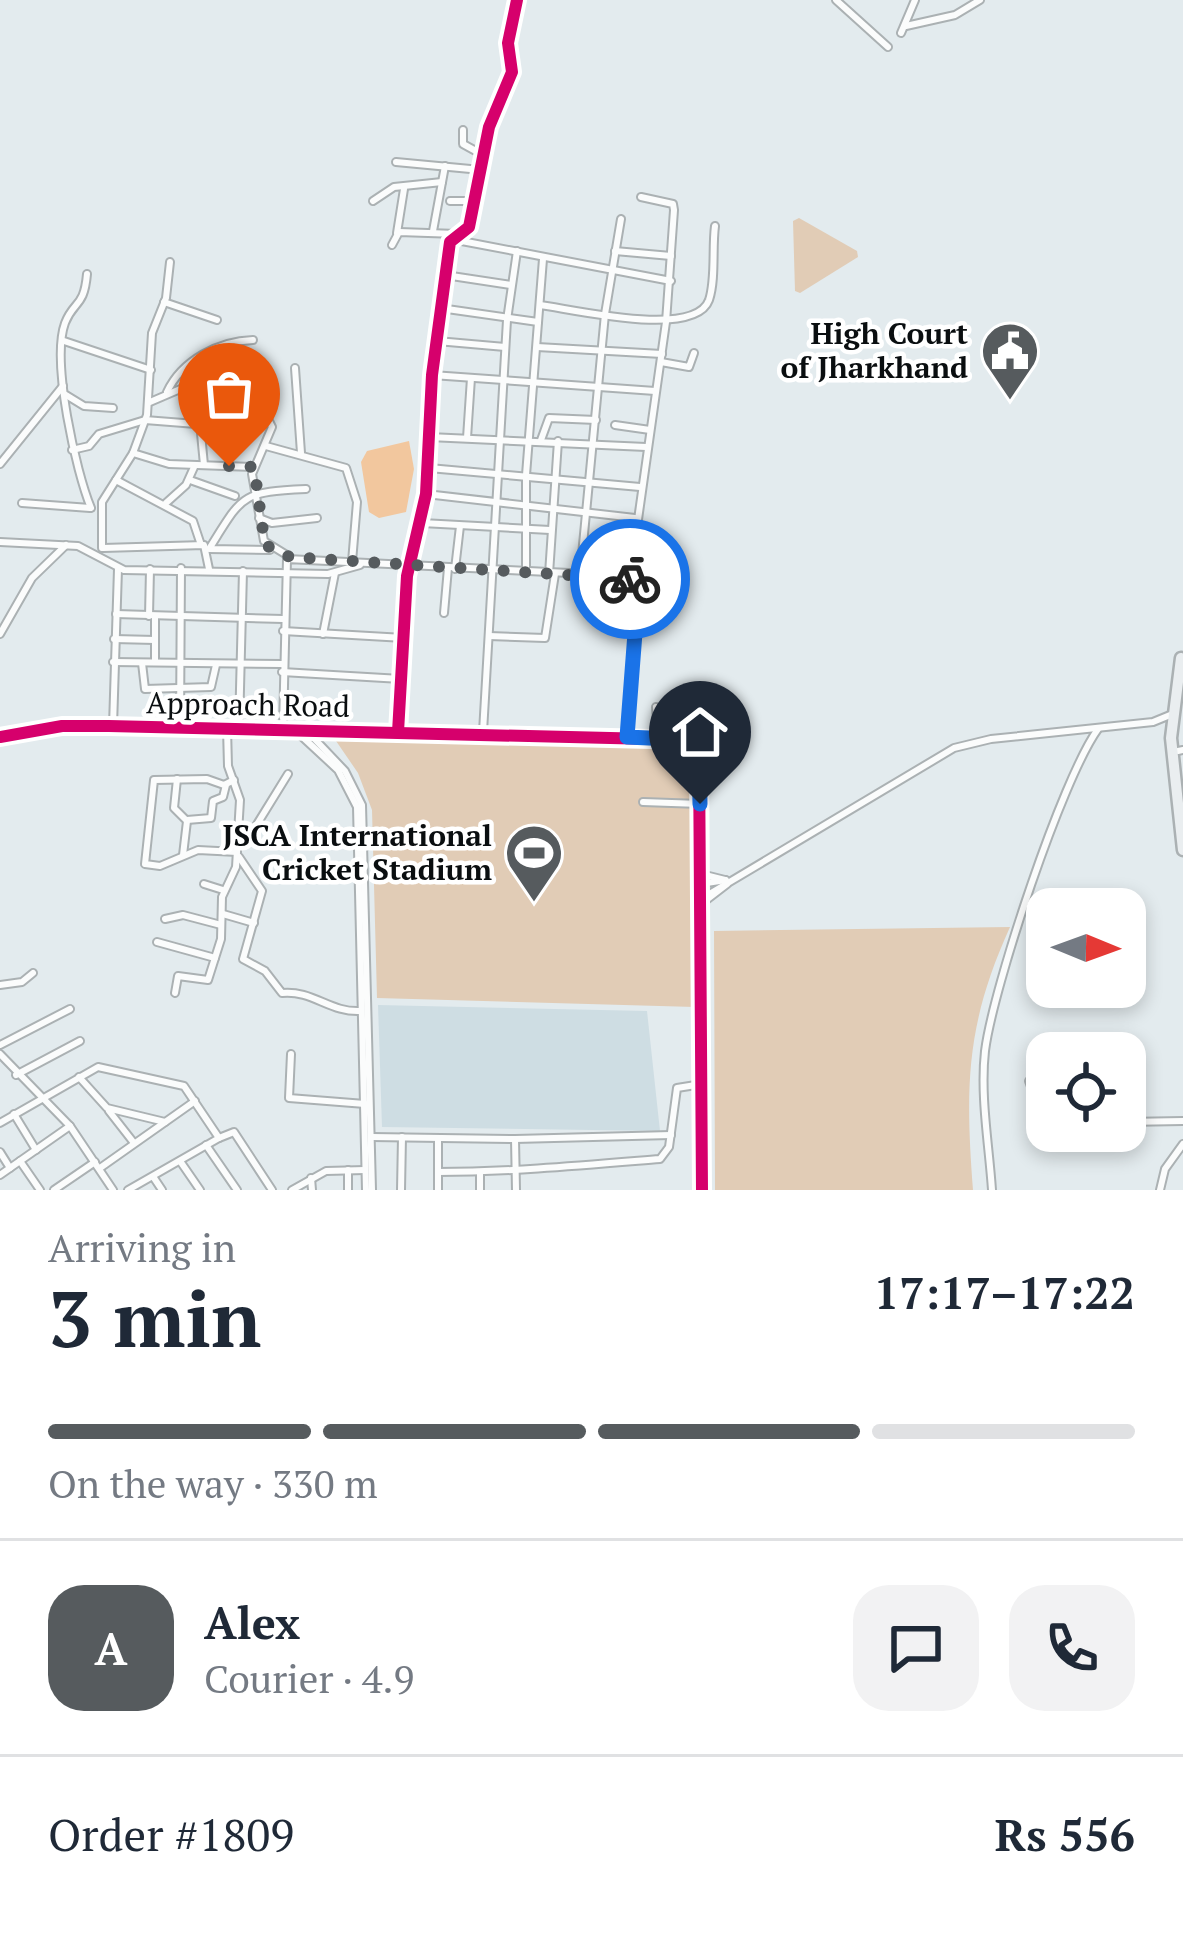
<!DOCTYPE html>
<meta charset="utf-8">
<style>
:root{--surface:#fff;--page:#f2f2f3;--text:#1f2937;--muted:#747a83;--line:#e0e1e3;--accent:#565b5e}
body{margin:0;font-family:"PT Serif",serif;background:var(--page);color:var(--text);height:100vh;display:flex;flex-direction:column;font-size:45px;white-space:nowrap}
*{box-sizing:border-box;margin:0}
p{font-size:39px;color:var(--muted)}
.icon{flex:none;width:66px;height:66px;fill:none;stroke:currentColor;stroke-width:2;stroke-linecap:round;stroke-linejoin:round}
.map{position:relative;height:1190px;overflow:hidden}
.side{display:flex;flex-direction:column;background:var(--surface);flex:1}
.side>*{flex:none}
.needle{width:78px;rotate:91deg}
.tools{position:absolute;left:1026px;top:888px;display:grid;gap:24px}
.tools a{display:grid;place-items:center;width:120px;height:120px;border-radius:24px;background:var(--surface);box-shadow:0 6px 18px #0003;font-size:60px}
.pin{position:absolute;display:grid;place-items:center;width:102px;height:102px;color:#fff;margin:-123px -51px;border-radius:50% 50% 50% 0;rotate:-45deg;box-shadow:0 0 12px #0007}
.pin .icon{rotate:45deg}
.courier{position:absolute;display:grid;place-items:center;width:120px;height:120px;margin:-60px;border:9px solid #1a73e8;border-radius:50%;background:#fff;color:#222;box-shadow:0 3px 15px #0007}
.summary em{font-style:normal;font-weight:700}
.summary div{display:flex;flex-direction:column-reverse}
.summary{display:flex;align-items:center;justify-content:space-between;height:204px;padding:0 48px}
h1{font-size:78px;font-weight:700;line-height:90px}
.bar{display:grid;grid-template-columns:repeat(4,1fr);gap:18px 12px;align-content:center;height:144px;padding:0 48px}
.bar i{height:15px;border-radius:9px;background:var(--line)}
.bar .on{background:var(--accent)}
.bar p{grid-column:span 4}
.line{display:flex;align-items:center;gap:30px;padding:0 48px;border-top:3px solid var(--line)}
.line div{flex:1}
.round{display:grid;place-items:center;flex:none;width:126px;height:126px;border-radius:36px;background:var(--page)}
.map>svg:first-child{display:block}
.built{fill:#cedde3}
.green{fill:#e1ccb6}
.water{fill:#f2c79e}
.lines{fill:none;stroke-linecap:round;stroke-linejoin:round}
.street-casing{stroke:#abb1b3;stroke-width:10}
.secondary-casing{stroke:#abb1b3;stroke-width:15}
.street{stroke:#fbfcfc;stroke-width:6}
.secondary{stroke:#eaeef0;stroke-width:10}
.cycleway-casing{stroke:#fff;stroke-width:20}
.cycleway{stroke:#d6006c;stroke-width:12}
.done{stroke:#565b5e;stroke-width:12;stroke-dasharray:0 21.6}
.route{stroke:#1a73e8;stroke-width:15}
.labels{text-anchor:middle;stroke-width:9;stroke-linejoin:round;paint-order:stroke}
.poi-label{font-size:30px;font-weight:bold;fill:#0a0e10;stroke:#fff;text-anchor:end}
.street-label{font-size:30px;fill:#0a0e10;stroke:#fff}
</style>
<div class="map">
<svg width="1183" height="1190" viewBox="0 0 1183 1190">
<rect width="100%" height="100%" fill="#e3ebee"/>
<polygon class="built" points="378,1005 647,1011 660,1131 382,1127"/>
<g class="green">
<polygon points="799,218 857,251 858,257 800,293 795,291 793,221"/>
<polygon points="334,738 689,745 695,1007 377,998 372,810 358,773"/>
<path d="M1010,927c-44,97 -45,158 -37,263h-258l-1,-259z"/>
</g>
<polygon class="water" points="409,441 414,469 406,512 379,518 369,512 361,462 367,451"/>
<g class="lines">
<g class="street-casing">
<g id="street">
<polyline points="836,0 888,47"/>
<polyline points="906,26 955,15 980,0"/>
<polyline points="901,33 915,0"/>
<polyline points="463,130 463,144 483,155"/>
<polyline points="396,162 481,170"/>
<polyline points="373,201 394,187 442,182"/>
<polyline points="450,201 475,201"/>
<polyline points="433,231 445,166"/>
<polyline points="397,233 404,189"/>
<polyline points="451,239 671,281"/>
<polyline points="392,245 399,232 457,234"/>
<polyline points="615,251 671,256"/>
<path d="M87,274c-3,34 -13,26 -22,49 -14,38 11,149 26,185"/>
<polyline points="445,275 511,285"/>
<polyline points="164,302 217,320"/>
<path d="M540,305c32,4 155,34 169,-5 7,-21 3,-52 6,-74"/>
<polyline points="440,308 538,322"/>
<polyline points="64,341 151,370"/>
<polyline points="437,341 505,347"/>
<polyline points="537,347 662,354"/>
<polyline points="661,362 689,367 694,353"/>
<polyline points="295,368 301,453"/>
<polyline points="432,375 655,391"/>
<path d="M167,392c15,-32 52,-51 86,-52"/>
<polyline points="66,395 84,406 113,408"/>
<polyline points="150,402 220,372 244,374 255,411 266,415 272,427 252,474 264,541 290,557"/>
<polyline points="200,423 204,465"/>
<polyline points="615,425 650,430"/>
<polyline points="429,437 646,447"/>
<polyline points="467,438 471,378"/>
<polyline points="541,440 549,418 596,420"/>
<polyline points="266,446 346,468 357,502 352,562"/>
<polyline points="72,450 89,446 99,434 145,420 196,424 255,411"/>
<polyline points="133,453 169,464 253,467"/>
<polyline points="0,464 63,386"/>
<polyline points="429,468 640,487"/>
<polyline points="116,480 193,521 201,545"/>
<polyline points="190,480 235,496"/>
<polyline points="426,494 635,518"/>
<polyline points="22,503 90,508"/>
<polyline points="166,503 186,485 195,465"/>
<polyline points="259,518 272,523 317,518"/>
<polyline points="422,523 550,530"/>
<polyline points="0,542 78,546 124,570 328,574 360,565"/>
<polyline points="102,548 102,502 133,453 147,415 152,333 166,298 170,262"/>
<polyline points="103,548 204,545 209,569"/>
<path d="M270,550l-61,-1c34,-54 31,-57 97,-60"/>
<polyline points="455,569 460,526"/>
<polyline points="526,572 526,475 543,259"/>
<polyline points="549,574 558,441"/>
<polyline points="580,576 605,314 621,219"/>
<polyline points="444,613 448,568"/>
<polyline points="116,614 283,619"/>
<polyline points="149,616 150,569"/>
<polyline points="283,631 404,638"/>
<polyline points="0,634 32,578 66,545"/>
<polyline points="323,634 335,573"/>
<polyline points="489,636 545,638 555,574"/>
<polyline points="114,639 155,640"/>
<polyline points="155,661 155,617"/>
<polyline points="113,662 282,664"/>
<polyline points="142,663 145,689 211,687 216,665"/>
<polyline points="282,672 401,679"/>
<polyline points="656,707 658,737"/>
<polyline points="113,726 118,569"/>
<polyline points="180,726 181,568"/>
<polyline points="239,728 243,571"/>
<polyline points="283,728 287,559 630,576"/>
<polyline points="296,731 338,770 357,807 366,1190"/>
<polyline points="307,731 345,771 362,805 372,1190"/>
<polyline points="398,732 407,576 426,494 432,375 450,242 469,227 489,127 512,72 508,43 517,0"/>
<polyline points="483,732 507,320 517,251"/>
<polyline points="0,737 62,726 109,726 692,740 699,754 702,1190"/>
<polyline points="627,737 636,621 630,576 666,322 674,210 673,204 641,197"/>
<polyline points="1178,751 1183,750"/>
<polyline points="177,779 174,808 187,821 183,855"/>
<polyline points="234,780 224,785 207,779 154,780 145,864 160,866 198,850 237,852"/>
<polyline points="643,802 700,804"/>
<polyline points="187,820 211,818 213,801 223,797 226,785"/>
<polyline points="237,840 251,834 288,774"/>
<path d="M239,857l23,34 -19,68 22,12 17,22c31,-3 48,20 79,18"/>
<polyline points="701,874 725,880"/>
<polyline points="204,884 223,890"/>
<polyline points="700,884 726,880"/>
<polyline points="701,899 954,748 991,739 1153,722 1175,713"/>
<polyline points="701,904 727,884"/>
<polyline points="223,914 254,923"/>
<polyline points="165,919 183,915 221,925"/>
<polyline points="157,942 215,958"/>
<polyline points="0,985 22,982 33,973"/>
<polyline points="175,993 178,976 208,980 221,939 222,897 236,867 240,800 228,766 227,728"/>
<polyline points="0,1045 70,1009"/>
<polyline points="0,1054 70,1126 113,1190"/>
<polyline points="291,1054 289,1098 365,1104"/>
<polyline points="16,1075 80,1041"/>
<polyline points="79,1077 107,1108 165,1122"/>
<polyline points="1029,1081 1047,1130"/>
<polyline points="109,1111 134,1143"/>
<polyline points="14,1114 36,1150"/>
<polyline points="1125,1122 1183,1121"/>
<polyline points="0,1123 98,1067 184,1086 219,1138 128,1190"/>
<polyline points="372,1137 515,1139 516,1190"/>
<polyline points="219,1138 234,1132 272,1190"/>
<polyline points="438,1138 438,1190"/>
<polyline points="515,1139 671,1135"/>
<polyline points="206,1145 237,1190"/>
<polyline points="0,1152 10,1168"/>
<polyline points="20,1161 40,1190"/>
<polyline points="180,1161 200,1190"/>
<polyline points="100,1168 195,1101"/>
<path d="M438,1172c73,0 149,-7 222,-13l9,-12 8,-59 25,-4"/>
<polyline points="480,1172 480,1190"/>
<polyline points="0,1175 70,1126"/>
<polyline points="154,1178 162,1190"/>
<polyline points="311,1178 312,1190"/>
<polyline points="54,1190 95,1162"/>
<polyline points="292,1190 326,1171 365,1170"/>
<polyline points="348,1190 348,1170"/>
<polyline points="401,1190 402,1137"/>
<path d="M992,1190c-3,-45 -12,-94 -7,-139 8,-63 77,-272 113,-322"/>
<polyline points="1160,1190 1165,1169 1183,1144"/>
</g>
</g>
<g class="secondary-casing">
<polyline id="secondary" points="1181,658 1171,738 1183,850"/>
</g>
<use href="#street" class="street"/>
<use href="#secondary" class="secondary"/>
<g class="cycleway-casing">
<g id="cycleway">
<polyline points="398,732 407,576 426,494 432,375 450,242 469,227 489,127 512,72 508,43 517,0"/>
<polyline points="0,737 62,726 109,726 692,740 699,754 702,1190"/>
</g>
</g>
<use href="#cycleway" class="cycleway"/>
</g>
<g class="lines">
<polyline class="done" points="229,466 254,467 265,545 290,557 630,579"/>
<polyline class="route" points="630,579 636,620 627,737 692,740 699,754 700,804"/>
</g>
<defs>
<g id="civic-pin" transform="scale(3)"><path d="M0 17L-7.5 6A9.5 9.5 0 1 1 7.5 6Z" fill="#565b5e" stroke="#fff"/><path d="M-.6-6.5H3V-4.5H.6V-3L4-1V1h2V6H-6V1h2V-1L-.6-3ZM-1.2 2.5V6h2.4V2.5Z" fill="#fff"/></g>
<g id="stadium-pin" transform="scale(3)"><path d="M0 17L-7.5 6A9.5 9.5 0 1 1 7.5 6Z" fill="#565b5e" stroke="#fff"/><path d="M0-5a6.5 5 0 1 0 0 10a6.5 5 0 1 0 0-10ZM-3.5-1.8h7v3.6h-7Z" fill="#fff"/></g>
</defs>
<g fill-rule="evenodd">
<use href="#civic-pin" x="1010" y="351"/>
<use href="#stadium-pin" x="534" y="853"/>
</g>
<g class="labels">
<g class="poi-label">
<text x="968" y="344">High Court<tspan x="968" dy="34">of Jharkhand</tspan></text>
<text x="492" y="846">JSCA International<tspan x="492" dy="34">Cricket Stadium</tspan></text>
</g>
<g class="street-label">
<text transform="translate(248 705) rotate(1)" y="10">Approach Road</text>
</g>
</g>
</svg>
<div class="tools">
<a><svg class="needle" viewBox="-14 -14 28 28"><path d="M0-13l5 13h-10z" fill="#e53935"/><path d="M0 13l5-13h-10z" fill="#747a83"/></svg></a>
<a><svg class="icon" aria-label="locate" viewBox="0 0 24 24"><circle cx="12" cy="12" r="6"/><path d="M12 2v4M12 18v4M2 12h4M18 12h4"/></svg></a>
</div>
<div class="pin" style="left:229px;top:466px;background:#ea580c"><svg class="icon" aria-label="bag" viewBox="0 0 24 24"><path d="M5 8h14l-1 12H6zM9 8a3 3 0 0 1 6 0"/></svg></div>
<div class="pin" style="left:700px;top:804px;background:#1f2937"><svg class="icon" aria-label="home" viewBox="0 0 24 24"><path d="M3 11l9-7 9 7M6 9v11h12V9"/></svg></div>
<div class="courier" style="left:630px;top:579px"><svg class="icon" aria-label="bike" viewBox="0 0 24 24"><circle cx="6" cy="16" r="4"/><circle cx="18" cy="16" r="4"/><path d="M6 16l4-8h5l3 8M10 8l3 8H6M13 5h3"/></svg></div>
</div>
<section class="side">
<div class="summary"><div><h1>3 min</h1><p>Arriving in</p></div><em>17:17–17:22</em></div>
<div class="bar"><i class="on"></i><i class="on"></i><i class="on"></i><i></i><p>On the way · 330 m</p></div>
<div class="line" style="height:216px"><b class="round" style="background:var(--accent);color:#fff">A</b><div><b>Alex</b><p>Courier · 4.9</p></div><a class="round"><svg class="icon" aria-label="chat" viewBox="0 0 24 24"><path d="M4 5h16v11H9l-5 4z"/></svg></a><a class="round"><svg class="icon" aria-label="phone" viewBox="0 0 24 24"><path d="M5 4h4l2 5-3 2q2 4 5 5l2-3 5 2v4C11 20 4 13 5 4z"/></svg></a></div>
<div class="line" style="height:156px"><div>Order #1809</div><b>Rs 556</b></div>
</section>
